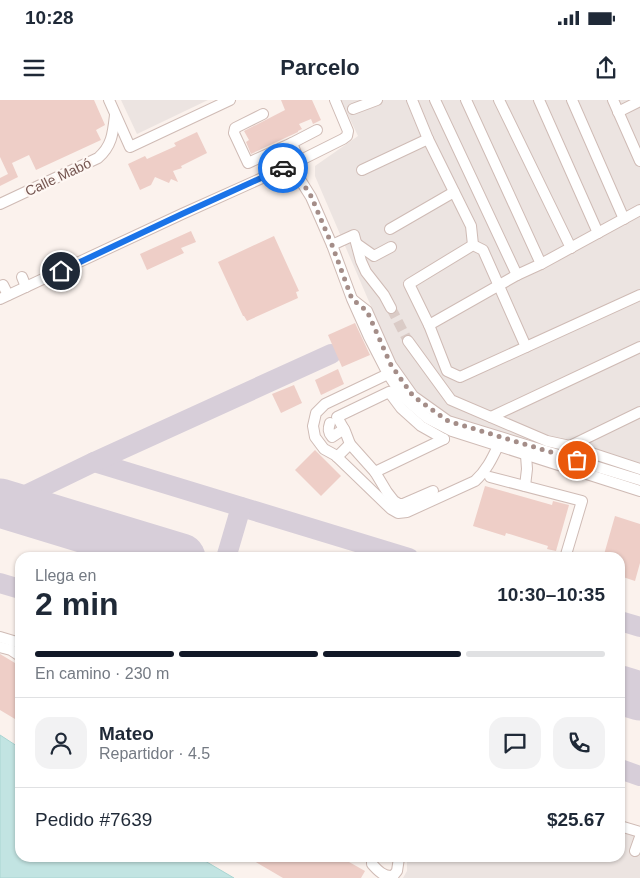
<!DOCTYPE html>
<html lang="es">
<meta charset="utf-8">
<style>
:root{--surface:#fff;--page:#f2f2f3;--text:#1f2937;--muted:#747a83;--line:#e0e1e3;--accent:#111827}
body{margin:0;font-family:Helvetica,sans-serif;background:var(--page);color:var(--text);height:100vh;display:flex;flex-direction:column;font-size:19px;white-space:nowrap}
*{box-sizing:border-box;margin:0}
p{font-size:16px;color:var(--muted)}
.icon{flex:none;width:28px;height:28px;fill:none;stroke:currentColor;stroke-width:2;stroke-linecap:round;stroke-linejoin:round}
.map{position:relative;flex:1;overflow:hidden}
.sheet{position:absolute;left:15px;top:452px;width:610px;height:310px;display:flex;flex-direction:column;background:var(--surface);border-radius:15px;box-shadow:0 1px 4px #0004}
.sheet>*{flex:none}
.pin{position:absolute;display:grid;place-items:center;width:42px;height:42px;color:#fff;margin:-21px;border:2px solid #fff;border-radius:50%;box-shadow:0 1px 5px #0007}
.courier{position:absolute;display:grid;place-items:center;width:50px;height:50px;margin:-25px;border:4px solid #1a73e8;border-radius:50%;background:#fff;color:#222;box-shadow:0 1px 6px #0007}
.head em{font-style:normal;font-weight:700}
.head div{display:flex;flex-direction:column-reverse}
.head{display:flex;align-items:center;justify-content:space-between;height:85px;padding:0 20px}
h1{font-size:32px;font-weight:700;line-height:38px}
.bar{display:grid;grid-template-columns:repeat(4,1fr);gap:8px 5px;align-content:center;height:60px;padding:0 20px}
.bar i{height:6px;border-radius:4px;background:var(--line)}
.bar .current{background:var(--accent)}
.bar p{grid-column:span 4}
.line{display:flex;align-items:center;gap:12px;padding:0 20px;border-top:1px solid var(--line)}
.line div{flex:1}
.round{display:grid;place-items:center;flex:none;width:52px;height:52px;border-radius:15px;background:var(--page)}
.status{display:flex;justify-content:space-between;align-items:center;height:35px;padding:0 25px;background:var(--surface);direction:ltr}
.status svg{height:14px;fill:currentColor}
header{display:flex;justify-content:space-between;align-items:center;height:65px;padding:0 20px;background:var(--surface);font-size:22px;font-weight:700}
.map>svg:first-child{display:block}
.industrial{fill:#ece4e1}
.water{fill:#c2e4e2;stroke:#a9d5d2}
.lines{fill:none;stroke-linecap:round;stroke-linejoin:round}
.taxiway{stroke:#d7ced9;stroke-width:20}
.runway{stroke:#d7ced9;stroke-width:49}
.building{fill:#eecec7}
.minor-tunnel{stroke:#dacbc6;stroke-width:10;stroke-dasharray:10 5;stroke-linecap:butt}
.minor-casing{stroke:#cfbbb5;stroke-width:12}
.minor{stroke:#fff;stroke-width:10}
.done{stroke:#a48d88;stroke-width:5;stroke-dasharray:0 9}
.route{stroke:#1a73e8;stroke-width:6}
.labels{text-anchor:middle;stroke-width:4.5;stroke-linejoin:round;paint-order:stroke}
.street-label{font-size:14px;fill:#755651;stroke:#fef7f3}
</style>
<div class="status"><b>10:28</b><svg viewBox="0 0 49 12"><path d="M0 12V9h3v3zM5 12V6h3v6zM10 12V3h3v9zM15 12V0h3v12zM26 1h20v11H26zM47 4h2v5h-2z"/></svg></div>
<header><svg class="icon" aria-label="menu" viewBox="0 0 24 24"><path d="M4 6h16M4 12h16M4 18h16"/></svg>Parcelo<svg class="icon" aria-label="share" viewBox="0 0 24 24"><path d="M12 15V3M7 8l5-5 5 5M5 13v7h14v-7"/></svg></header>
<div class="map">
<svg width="640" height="778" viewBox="0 0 640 778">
<rect width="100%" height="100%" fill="#fbf2ed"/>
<g class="industrial">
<polygon points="121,0 208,0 137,34"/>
<polygon points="341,0 640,0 640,376 449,317 421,299 398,269 315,76 315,66 358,36"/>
<polygon points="620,732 640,737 640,778 403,778 407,771 407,758 620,758"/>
</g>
<polygon class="water" points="0,635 20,648 20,758 200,758 234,778 0,778"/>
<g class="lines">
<g class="taxiway">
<polyline points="94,362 409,458"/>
<polyline points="5,405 94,362 331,254"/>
<polyline points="226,458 241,407"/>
<polyline points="0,483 20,489"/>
<polyline points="620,521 640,527"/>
<polyline points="620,669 640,676"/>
</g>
<g class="runway">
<polyline points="0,403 181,458"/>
<polyline points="620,590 640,596"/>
</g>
</g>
<g class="building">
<polygon points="0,0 94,0 105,25 96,30 101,40 36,70 29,55 12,63 18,77 0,86 0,78 8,74 0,57"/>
<polygon points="281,0 312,0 321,20 313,24 311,19 299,24 302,29 298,31 298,32 251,54 246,42 249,40 244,31 285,10"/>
<polygon points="197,32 207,53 181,66 182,68 173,71 178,82 171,79 169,83 155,77 151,85 140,90 128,64 145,56 147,59 176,46 174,43"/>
<polygon points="191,131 196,142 181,148 184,153 147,170 140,154"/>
<polygon points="274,136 299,191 296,192 298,198 247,221 244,216 243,216 218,162"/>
<polygon points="355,223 370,255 342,267 328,235"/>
<polygon points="338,269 344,284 321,295 315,280"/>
<polygon points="294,285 302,303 281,313 272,294"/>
<polygon points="315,350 341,376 321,396 295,370"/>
<polygon points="485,386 552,405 553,401 569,405 556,451 547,449 548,446 506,433 505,436 473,426"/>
<polygon points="615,416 640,424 640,463 635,481 620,476 620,458 603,458"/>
<polygon points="0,554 20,566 20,622 0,610"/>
<polygon points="249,758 342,758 365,771 361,778 283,778"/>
</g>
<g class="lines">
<polyline class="minor-tunnel" points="391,208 408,241"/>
<g class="minor-casing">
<g id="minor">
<polyline points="109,0 130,47 230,0"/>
<polyline points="412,0 428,39"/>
<polyline points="435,0 517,175"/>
<polyline points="466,0 541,164"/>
<polyline points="499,0 571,148"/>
<polyline points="539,0 598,133"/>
<polyline points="572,0 624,119"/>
<polyline points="613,0 640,61"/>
<polyline points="353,9 377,0"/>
<polyline points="618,12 640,1"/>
<polyline points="263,14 235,28 234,33 248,63 292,43"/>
<polyline points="299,61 292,43 317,30"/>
<polyline points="291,65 311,97 332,145 352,199 369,237 388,274 403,297 427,318 452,331 640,391"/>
<polyline points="362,70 428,39 471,126 473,145"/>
<path d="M0,104l98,-46c14,-12 15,-25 17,-43"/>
<polyline points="640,110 541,164 517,175 429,225 447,271 460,277 640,195"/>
<polyline points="390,129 454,92"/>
<polyline points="357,144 374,156 391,147"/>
<polyline points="332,145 354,135 361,161 366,172 384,195 391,208"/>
<polyline points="22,177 26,187"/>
<polyline points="3,185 8,195"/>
<polyline points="0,199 182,114 291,65 343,39 347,36 348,31 335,0"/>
<polyline points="353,200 367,211 391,265 413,296 448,321 640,380"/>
<polyline points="429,225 409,184 473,145 483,150 526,247"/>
<polyline points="408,241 451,300 547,341 570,346 640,369"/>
<path d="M388,274l-63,30 -9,9 -3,13 2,11 9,12 11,6 56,54 7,4 9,-1 68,-31c11,-10 17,-22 23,-35"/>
<polyline points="491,317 640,247"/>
<path d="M330,323c-2,6 -2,9 2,14l12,-8"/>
<polyline points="350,344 345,331 337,317 389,292 401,308 421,326 444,339"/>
<polyline points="570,346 640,312"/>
<polyline points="337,357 350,344 375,372 387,392 394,401 399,404 403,404 433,391"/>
<polyline points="375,372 444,339"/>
<polyline points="490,377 582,401 565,458"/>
<polyline points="525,386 527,369 526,355"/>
<polyline points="0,537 20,543"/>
<polyline points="0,547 11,550 20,556"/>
<polyline points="620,726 640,732"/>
<polyline points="635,751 640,737"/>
<path d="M372,758v6c6,7 12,13 21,12l4,-5 2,-13"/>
</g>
</g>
<use href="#minor" class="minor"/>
</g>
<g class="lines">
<polyline class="done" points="283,68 291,65 311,96 332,145 352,199 367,211 391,265 413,296 448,321 577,360"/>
<polyline class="route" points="61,171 182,114 283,68"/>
</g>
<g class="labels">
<g class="street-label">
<text transform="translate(58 77) rotate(-25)" y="5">Calle Mabó</text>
</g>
</g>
</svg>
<div class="pin" style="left:577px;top:360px;background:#ea580c"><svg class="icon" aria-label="bag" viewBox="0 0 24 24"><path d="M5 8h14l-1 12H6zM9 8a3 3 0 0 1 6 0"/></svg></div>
<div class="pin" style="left:61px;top:171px;background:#1f2937"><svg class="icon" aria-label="home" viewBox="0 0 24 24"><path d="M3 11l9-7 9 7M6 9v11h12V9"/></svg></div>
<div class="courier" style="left:283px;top:68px"><svg class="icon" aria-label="car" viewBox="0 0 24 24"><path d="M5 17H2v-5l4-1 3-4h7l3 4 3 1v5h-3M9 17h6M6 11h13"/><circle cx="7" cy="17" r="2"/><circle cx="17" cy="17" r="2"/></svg></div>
<section class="sheet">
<div class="head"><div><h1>2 min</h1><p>Llega en</p></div><em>10:30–10:35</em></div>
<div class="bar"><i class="current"></i><i class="current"></i><i class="current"></i><i></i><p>En camino · 230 m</p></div>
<div class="line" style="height:90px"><a class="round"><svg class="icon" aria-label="person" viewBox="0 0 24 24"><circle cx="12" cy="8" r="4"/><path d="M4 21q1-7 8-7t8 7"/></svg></a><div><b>Mateo</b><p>Repartidor · 4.5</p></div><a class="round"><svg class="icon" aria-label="chat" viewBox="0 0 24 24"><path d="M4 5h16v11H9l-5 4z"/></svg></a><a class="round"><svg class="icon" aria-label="phone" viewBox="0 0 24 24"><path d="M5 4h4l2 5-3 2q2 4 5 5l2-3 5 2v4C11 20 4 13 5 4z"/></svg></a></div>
<div class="line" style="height:65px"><div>Pedido #7639</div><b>$25.67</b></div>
</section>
</div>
